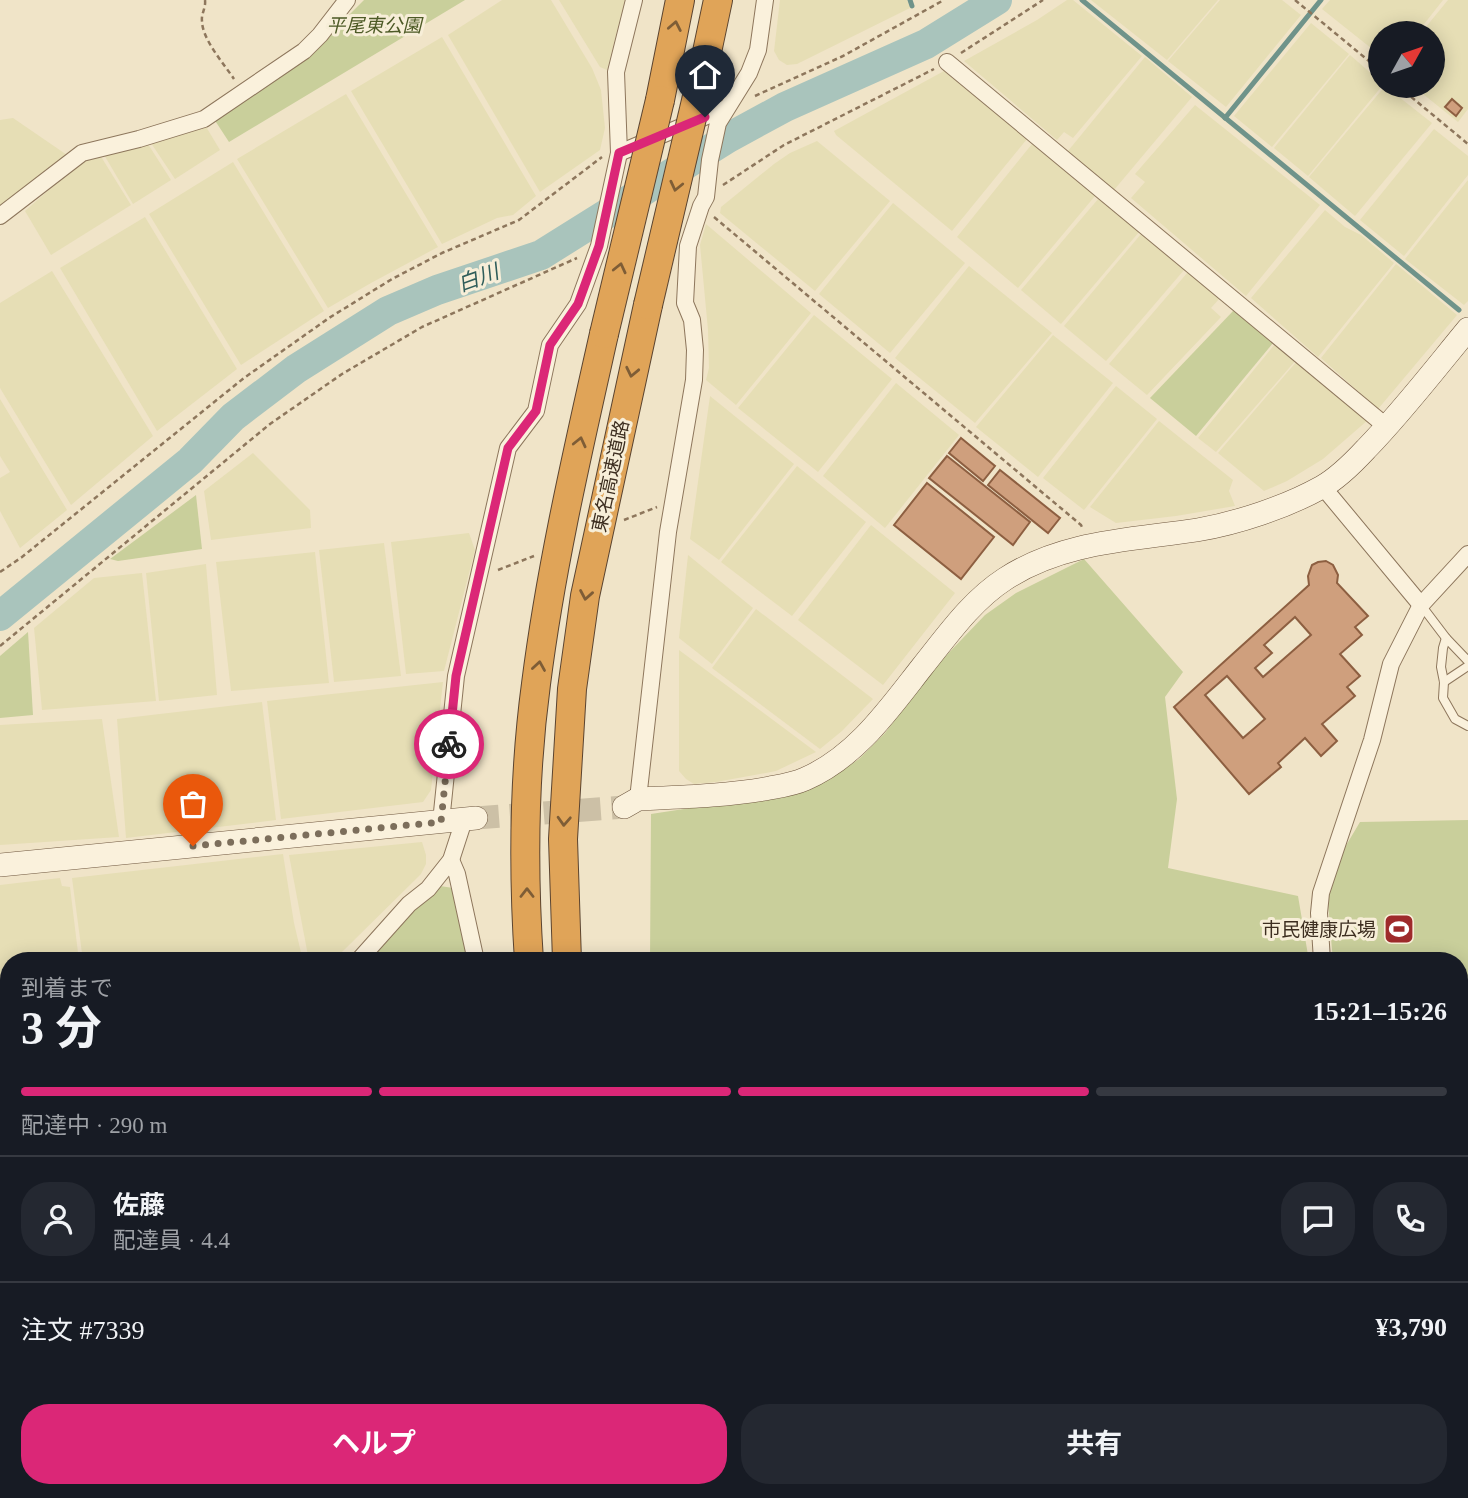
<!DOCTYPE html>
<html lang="ja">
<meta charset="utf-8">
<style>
:root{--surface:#171b24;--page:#242831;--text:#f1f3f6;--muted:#9ea1a6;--line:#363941;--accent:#db2777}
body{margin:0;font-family:"Times New Roman","Noto Sans JP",serif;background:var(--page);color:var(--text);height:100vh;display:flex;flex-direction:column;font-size:26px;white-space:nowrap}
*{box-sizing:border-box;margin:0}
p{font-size:23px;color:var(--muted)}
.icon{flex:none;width:38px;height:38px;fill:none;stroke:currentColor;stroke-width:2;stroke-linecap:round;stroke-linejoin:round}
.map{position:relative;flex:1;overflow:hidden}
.sheet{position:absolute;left:0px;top:952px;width:1468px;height:546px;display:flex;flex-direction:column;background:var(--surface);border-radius:28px 28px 0 0;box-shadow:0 4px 18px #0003}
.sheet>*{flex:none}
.needle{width:46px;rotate:50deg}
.tools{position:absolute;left:1368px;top:21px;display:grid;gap:14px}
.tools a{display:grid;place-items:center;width:77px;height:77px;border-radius:50%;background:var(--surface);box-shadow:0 4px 18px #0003;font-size:35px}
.pin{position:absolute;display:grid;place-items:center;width:60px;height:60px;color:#fff;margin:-72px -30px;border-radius:50% 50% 50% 0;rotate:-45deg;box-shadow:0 0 7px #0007}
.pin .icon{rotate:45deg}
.courier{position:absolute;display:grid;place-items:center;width:70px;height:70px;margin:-35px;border:5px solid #db2777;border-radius:50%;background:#fff;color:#222;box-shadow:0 2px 9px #0007}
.headline em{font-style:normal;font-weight:700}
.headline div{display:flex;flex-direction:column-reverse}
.headline{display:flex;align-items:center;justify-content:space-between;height:119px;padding:0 21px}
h1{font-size:46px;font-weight:700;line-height:52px}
.bar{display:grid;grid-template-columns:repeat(4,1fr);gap:10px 7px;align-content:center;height:84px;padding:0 21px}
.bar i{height:9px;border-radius:5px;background:var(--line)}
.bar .current{background:var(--accent)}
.bar p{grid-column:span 4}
.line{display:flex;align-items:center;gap:18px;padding:0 21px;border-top:2px solid var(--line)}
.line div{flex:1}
.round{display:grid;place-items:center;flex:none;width:74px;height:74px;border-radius:28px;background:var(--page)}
.primary-button{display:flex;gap:14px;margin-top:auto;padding:14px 21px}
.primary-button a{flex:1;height:80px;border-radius:28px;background:var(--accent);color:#fff;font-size:28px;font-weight:700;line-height:80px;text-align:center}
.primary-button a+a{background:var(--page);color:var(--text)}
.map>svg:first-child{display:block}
.farmland{fill:#e6deb5}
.green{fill:#c9cf9b}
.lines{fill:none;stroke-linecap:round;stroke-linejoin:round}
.stream{stroke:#6f938a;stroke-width:5}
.river{stroke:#a9c4bc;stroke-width:30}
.building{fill:#cf9f7d;stroke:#8d5f41;stroke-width:2;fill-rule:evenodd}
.secondary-tunnel{stroke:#ccc0a6;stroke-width:23;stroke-dasharray:23 11;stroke-linecap:butt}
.lane-casing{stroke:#8d765c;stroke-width:10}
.street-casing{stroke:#8d765c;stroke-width:18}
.secondary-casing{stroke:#6f573f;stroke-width:24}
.highway-casing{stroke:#5b4430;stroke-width:30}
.path{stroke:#8d765c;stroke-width:2.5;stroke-dasharray:5 3.5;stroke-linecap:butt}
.lane{stroke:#faf1dc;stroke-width:8}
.street{stroke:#faf1dc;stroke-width:16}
.secondary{stroke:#faf1dc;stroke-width:23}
.highway{stroke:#e0a458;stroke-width:28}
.highway-bridge-casing{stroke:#5b4430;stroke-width:30;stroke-linecap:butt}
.highway-bridge{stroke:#e0a458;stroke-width:28}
.oneway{stroke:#7e5d36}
.done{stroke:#7c6e5b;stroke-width:7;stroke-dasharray:0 12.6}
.route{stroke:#db2777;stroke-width:9}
.labels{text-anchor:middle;stroke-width:6;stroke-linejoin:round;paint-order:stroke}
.park-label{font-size:19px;font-style:italic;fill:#4d5a26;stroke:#f7eed8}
.street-label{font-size:19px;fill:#3d2e20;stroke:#f7eed8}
.poi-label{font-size:19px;fill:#3d2e20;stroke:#f7eed8;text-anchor:end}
.water-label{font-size:21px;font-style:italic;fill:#2f5d5a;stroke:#f7eed8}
</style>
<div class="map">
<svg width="1468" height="1498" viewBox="0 0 1468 1498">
<rect width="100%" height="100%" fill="#f0e4c8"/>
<g class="farmland">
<polygon points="502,0 551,0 592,68 601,90 605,128 600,150 540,192 448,35"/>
<polygon points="559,0 625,0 607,70 600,67"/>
<polygon points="780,0 907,0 910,8 797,64 787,65 779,60 774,51"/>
<polygon points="1067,0 1073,0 1142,56 1073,138 1064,132 1057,140 964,61 1037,20"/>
<polygon points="1091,0 1218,0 1167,60"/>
<polygon points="1220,0 1282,0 1301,15 1226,107 1168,61"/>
<polygon points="1330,0 1443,0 1417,33 1381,33 1381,56 1322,9"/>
<polygon points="1448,0 1468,0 1468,109 1458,122 1413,86 1433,86 1433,33 1421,33"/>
<polygon points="1311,23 1349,54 1272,147 1234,116"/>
<polygon points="442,37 536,196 513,215 497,218 442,244 351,91"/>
<polygon points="1350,55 1381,82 1382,86 1308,176 1274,148"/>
<polygon points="1145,57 1192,97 1114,190 1068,151"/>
<polygon points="944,71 1027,139 952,231 836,135 834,131"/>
<polygon points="1385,86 1432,123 1355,216 1309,177"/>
<polygon points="346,94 438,247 371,283 328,308 237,159"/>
<polygon points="1195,105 1320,205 1246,296 1131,198 1145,182 1135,174"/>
<polygon points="13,118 67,155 0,208 0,120"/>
<polygon points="205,125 220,150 175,179 149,140"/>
<polygon points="1434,129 1468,156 1468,175 1404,256 1360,220"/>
<polygon points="146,141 171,180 133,204 103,153"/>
<polygon points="817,141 890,201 815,291 720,213 721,207 774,164 790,153"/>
<polygon points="1032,144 1095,196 1018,288 957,237"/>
<polygon points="100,155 131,205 51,255 25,211 85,158"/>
<polygon points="233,162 324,311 241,365 149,214"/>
<polygon points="1468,180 1468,301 1464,305 1405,259"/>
<polygon points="1099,198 1139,232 1061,324 1021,290"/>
<polygon points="893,203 965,263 890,353 819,294"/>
<polygon points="1325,210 1345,227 1361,235 1394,263 1318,357 1251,298"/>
<polygon points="145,217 237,369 157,431 60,268"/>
<polygon points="706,224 811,313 736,405 706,380 709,368 708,330 700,245"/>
<polygon points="1141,234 1184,270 1106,361 1064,326"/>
<polygon points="1396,264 1457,315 1378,409 1321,358"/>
<polygon points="969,266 1052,333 975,423 895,358"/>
<polygon points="52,271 153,436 71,505 0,388 0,303"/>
<polygon points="1188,272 1219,299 1211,308 1221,317 1147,395 1109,364"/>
<polygon points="814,315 892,379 818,472 738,408"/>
<polygon points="1053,335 1113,383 1038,477 976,427"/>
<polygon points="1275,344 1296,360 1216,452 1198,438"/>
<polygon points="1297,361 1368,420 1323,459 1287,481 1264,491 1218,453"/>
<polygon points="896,383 959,435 885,528 823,476"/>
<polygon points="1116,386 1157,419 1084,510 1043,478"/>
<polygon points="710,396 794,464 719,560 690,539"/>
<polygon points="0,399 67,510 20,548 0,511 0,478 10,472 0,456"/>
<polygon points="1159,421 1233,480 1229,491 1235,506 1176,516 1116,523 1090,507"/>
<polygon points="253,453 310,510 311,528 211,540 204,491"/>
<polygon points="797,466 866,522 792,616 721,562"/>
<polygon points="871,525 955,593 883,685 798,620"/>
<polygon points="469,533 475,550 444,671 406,674 391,542"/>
<polygon points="384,543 401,676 334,682 319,550"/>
<polygon points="315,552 329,683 231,691 216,562"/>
<polygon points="688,555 753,608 712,664 679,638"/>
<polygon points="206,564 217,695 159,701 146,573"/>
<polygon points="142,573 156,701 42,710 34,628 94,578"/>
<polygon points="756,609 873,699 842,731 820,749 712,668"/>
<polygon points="679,650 816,752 776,771 760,774 716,782 694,784 686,779 679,771"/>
<polygon points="443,682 431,790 423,802 281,819 267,701"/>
<polygon points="262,702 276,820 126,838 117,719"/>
<polygon points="102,719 119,837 0,845 0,725"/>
<polygon points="422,842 426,855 426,864 421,874 343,951 334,958 309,961 289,855"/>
<polygon points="283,854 294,923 303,961 83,961 72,878"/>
<polygon points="60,878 62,886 70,887 79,961 9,961 9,996 0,996 0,885"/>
<polygon points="0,1005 9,1005 9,1131 0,1140"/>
</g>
<g class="green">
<polygon points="364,0 465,0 229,142 214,119 306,58"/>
<polygon points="1234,310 1273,343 1196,436 1150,398"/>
<polygon points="196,495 202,549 118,561 110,559"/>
<polygon points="1084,559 1183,672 1165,697 1177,799 1168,868 1298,896 1309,961 650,961 651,814 795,792 830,779 859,759 885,733 940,662 985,615 1016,593"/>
<polygon points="28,632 33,715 0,718 0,656"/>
<polygon points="1468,820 1468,1037 1460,1037 1460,961 1333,961 1328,903 1332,869 1360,822"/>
<polygon points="440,886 453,888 470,961 367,961 421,902"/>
<polygon points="1468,1202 1468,1498 746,1498 742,1489 1460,1489 1460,1228"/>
<polygon points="0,1380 9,1386 9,1489 87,1489 93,1498 0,1498"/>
<polygon points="323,1489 616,1489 620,1498 324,1498"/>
</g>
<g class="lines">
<g class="stream">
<polyline points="910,0 912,6"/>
<polyline points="1082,0 1459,310"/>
<polyline points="1225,118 1321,0"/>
<polyline points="0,1001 9,1000"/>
</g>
<g class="river">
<polyline points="0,616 190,461 233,417 296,369 388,311 437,290 541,255 728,138 785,107 926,44 997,0"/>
<polyline points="0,1365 9,1373"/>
<polyline points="320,1489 321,1498"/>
</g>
</g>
<g class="building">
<polygon points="1452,99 1462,108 1456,116 1445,107"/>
<polygon points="961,438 995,466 983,481 949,453"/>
<polygon points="947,456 1030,522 1013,545 929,478"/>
<polygon points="1000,470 1060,518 1048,533 988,485"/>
<polygon points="927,483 994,537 961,579 894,525"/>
<path d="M1326,561l7,4 5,10 -1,8 31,33 -13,11 7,8 -22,19 20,22 -13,11 8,9 -33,28 15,17 -16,15 -16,-18 -27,25 3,4 -32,27 -75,-87 135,-122 -1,-9 4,-11 6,-3zM1295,617l16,18 -48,42 -8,-9 17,-15 -8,-8zM1227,676l38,43 -22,19 -38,-43z"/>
</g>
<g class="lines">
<polyline class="secondary-tunnel" points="476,818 624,807"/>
<g class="lane-casing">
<g id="lane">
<polyline points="1421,605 1446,638 1468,661"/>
<polyline points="1446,638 1443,648 1441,667 1444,682 1443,698 1455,719 1468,726"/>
<polyline points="1444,682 1468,666"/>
</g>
</g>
<g class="street-casing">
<g id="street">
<polyline points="947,62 1387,427"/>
<polyline points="619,153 726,108"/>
<polyline points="0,216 82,153 139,139 204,119 304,51 320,35 347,0"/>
<polyline points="1323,487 1421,605"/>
<polyline points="638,799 668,532 694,380 695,350 692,320 685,303 688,246 701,206 706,197 710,160 718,123 749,73 758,50 765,0"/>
<polyline points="441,822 456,676 508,448 536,411 550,345 578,304 599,246 619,153 616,72 634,0"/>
<polyline points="451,860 457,874 476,961"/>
<polyline points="358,961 409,904 428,889 451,860 464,820"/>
<polyline points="1322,961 1319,913 1321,893 1372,740 1391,664 1421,605 1468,554"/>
<polyline points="0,1174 9,1153"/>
<polyline points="625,1489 630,1498"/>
</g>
</g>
<g class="secondary-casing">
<g id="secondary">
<path d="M624,807l14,-8c44,-2 88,-3 132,-11 11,-2 24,-4 35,-9 51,-22 84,-70 117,-112 25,-31 49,-66 83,-88 58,-38 126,-39 192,-49 41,-7 89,-23 125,-43 16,-9 31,-24 44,-38 36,-37 69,-80 102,-120"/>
<polyline points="0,865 476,818"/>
<polyline points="0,1305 9,1323"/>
<polyline points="103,1489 108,1498"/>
</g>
</g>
<g class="highway-casing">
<g id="highway">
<polyline points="703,71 718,0"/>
<polyline points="660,100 680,0"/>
<path d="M529,961c-6,-90 -5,-188 7,-277 15,-118 42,-234 68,-350"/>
<polyline points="567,961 563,839 572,689 585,596 648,305"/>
<polyline points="659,1489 663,1498"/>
<polyline points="703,1489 707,1498"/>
</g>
</g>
<g class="path">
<path d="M205,0c1,8 -4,14 -3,21 0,18 22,43 32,58"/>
<polyline points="1295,0 1381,71"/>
<polyline points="961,53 1043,0"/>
<polyline points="1398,86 1468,144"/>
<polyline points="755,96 843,56 944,0"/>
<polyline points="723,185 784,145 934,69"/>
<polyline points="714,217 1081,525 1083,529"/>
<polyline points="624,520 657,507"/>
<polyline points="498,570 534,556"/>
<polyline points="0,572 22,557 244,378 329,318 392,279 442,253 519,220 602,157"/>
<polyline points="0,646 270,424 342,374 422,327 577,258"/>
</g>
<use href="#lane" class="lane"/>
<use href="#street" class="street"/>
<use href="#secondary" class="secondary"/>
<use href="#highway" class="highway"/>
<g class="highway-bridge-casing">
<g id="highway-bridge">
<polyline points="648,305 703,71"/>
<polyline points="604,334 660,100"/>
</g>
</g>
<use href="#highway-bridge" class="highway-bridge"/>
</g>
<defs><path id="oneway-chevron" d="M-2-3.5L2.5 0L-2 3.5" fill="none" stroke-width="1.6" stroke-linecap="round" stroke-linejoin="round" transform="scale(1.75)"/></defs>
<g class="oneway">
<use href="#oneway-chevron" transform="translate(675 26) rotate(-79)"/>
<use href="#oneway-chevron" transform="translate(676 186) rotate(103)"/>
<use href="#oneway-chevron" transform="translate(620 268) rotate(-77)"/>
<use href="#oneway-chevron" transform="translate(632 372) rotate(102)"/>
<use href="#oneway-chevron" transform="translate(580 442) rotate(-77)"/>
<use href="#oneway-chevron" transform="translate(586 595) rotate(100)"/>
<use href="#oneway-chevron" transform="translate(539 666) rotate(-81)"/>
<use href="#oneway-chevron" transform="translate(564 821) rotate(93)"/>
<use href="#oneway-chevron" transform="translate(527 893) rotate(-90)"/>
</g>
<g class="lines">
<polyline class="done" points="193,846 441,822 449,744"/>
<polyline class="route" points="449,744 456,676 508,448 536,411 550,345 578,304 599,246 619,153 705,117"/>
</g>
<defs>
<g id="stadium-square" transform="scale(1.575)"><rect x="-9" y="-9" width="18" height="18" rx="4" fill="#9e2a2b" stroke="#f7eed8"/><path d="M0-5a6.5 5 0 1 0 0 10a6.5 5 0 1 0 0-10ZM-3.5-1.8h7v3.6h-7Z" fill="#fff"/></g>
</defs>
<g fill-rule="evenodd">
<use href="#stadium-square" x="1399" y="929"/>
</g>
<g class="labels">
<g class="park-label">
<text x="374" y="32">平尾東公園</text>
</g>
<g class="street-label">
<text transform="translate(610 476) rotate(-78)" y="7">東名高速道路</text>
</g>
<g class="poi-label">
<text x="1376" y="936">市民健康広場</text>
</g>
<g class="water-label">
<text transform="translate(478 278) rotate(-20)" y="7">白川</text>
</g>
</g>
</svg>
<div class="tools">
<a><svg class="needle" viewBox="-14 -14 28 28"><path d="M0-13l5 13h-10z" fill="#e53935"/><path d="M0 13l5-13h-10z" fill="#9ea1a6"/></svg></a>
</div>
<div class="pin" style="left:193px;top:846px;background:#ea580c"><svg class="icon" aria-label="bag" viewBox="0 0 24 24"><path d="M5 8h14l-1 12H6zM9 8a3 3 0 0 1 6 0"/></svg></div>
<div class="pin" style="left:705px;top:117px;background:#1f2937"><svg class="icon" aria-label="home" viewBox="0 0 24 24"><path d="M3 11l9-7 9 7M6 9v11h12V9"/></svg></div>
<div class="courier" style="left:449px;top:744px"><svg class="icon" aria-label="bike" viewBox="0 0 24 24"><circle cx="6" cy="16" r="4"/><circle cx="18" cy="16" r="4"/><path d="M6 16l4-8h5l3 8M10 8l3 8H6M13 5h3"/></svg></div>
<section class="sheet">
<div class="headline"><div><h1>3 分</h1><p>到着まで</p></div><em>15:21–15:26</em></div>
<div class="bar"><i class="current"></i><i class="current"></i><i class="current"></i><i></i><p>配達中 · 290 m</p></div>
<div class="line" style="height:126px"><a class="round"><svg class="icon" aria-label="person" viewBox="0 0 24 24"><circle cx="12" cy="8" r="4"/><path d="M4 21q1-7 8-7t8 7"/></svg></a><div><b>佐藤</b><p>配達員 · 4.4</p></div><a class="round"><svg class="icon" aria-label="chat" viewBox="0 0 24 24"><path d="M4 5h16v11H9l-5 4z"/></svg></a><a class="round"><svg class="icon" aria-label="phone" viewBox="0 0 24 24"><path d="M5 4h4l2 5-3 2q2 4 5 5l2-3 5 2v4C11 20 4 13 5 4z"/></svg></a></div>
<div class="line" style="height:91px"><div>注文 #7339</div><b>¥3,790</b></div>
<div class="primary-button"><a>ヘルプ</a><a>共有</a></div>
</section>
</div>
